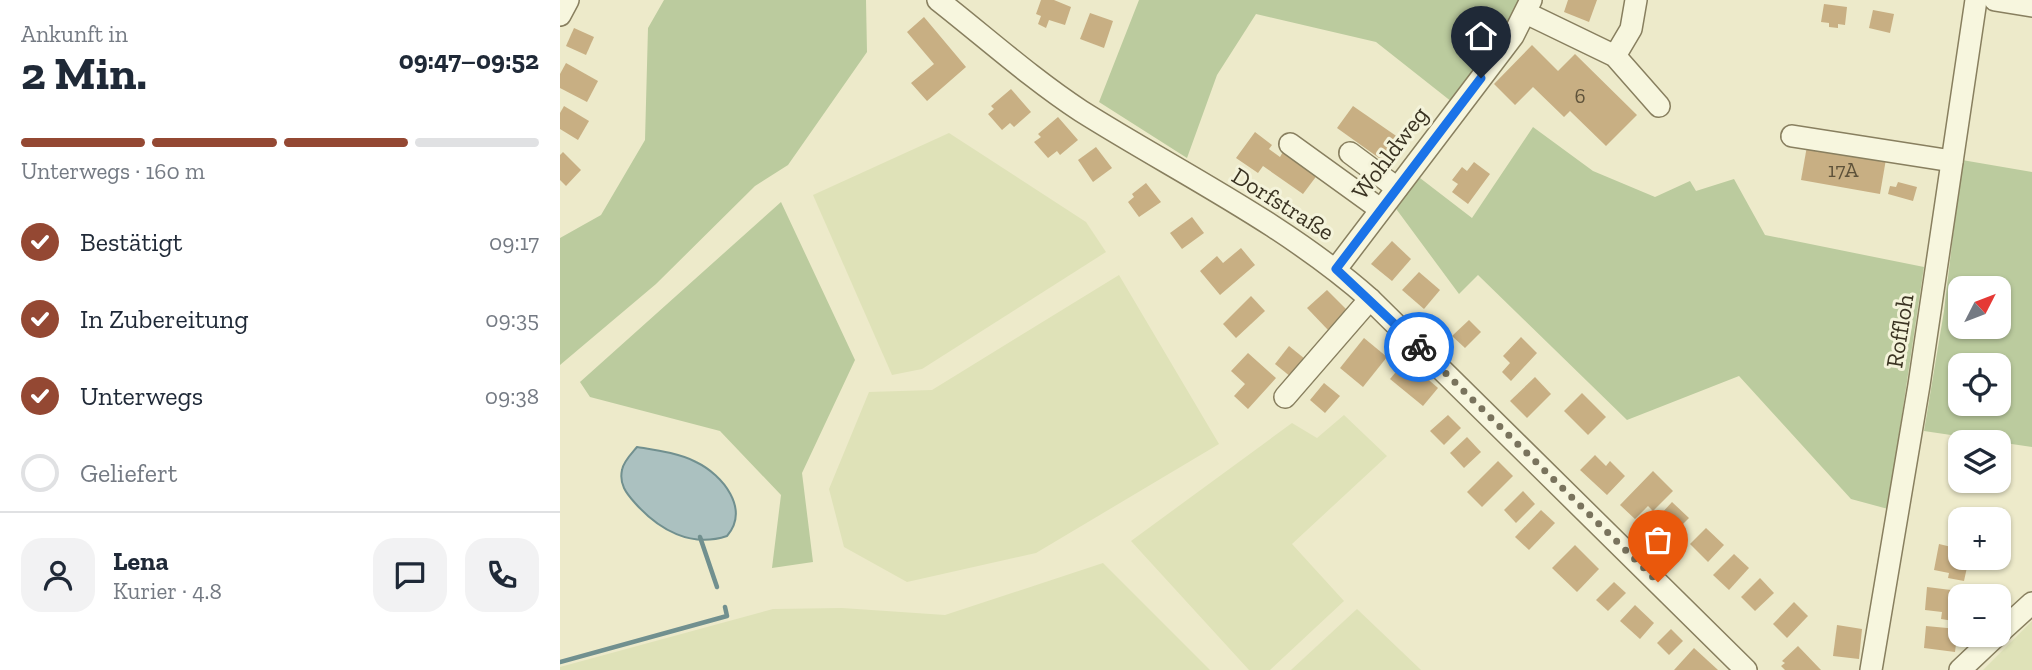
<!DOCTYPE html>
<html lang="de">
<meta charset="utf-8">
<style>
:root{--surface:#fff;--page:#f2f2f3;--text:#1f2937;--muted:#747a83;--line:#e0e1e3;--accent:#944833}
body{margin:0;font-family:"Zilla Slab",serif;background:var(--page);color:var(--text);height:100vh;display:flex;flex-direction:column;font-size:26px;white-space:nowrap}
*{box-sizing:border-box;margin:0}
p{font-size:23px;color:var(--muted)}
.icon{flex:none;width:38px;height:38px;fill:none;stroke:currentColor;stroke-width:2;stroke-linecap:round;stroke-linejoin:round}
.map{position:relative;flex:1;overflow:hidden}
.sheet{display:flex;flex-direction:column;background:var(--surface);width:560px}
.sheet>*{flex:none}
.needle{width:46px;rotate:48deg}
.fabs{position:absolute;left:1388px;top:276px;display:grid;gap:14px}
.fabs a{display:grid;place-items:center;width:63px;height:63px;border-radius:14px;background:var(--surface);box-shadow:0 2px 5px #0004;font-size:35px}
.pin{position:absolute;display:grid;place-items:center;width:60px;height:60px;color:#fff;margin:-72px -30px;border-radius:50% 50% 50% 0;rotate:-45deg;box-shadow:0 0 7px #0007}
.pin .icon{rotate:45deg}
.courier{position:absolute;display:grid;place-items:center;width:70px;height:70px;margin:-35px;border:5px solid #1a73e8;border-radius:50%;background:#fff;color:#222;box-shadow:0 2px 9px #0007}
.overview em{font-style:normal;font-weight:700}
.overview div{display:flex;flex-direction:column-reverse}
.overview{display:flex;align-items:center;justify-content:space-between;height:119px;padding:0 21px}
h1{font-size:46px;font-weight:700;line-height:52px}
.bar{display:grid;grid-template-columns:repeat(4,1fr);gap:10px 7px;align-content:center;height:84px;padding:0 21px}
.bar i{height:9px;border-radius:5px;background:var(--line)}
.bar .selected{background:var(--accent)}
.bar p{grid-column:span 4}
.line{display:flex;align-items:center;gap:18px;padding:0 21px;border-top:2px solid var(--line)}
.line div{flex:1}
.round{display:grid;place-items:center;flex:none;width:74px;height:74px;border-radius:21px;background:var(--page)}
ol{padding:0 21px;list-style:none}
li{display:flex;align-items:center;gap:21px;height:77px}
li p{margin-inline-start:auto}
li .icon{padding:7px;border-radius:50%;background:var(--accent);color:#fff;stroke-width:4}
li:last-child{color:var(--muted)}
li i{width:38px;height:38px;border:4px solid var(--line);border-radius:50%}
main{display:flex;flex:1;min-height:0}
.map>svg:first-child{display:block}
.farmland{fill:#dfe2b8}
.green{fill:#bbcb9e;fill-rule:evenodd}
.water{fill:#abc1c0;stroke:#71908f;stroke-width:2}
.lines{fill:none;stroke-linecap:round;stroke-linejoin:round}
.stream{stroke:#71908f;stroke-width:4.5}
.building{fill:#c8af83}
.minor-casing{stroke:#887f5f;stroke-width:24}
.minor{stroke:#f7f6de;stroke-width:21}
.done{stroke:#79735d;stroke-width:7;stroke-dasharray:0 12.6}
.route{stroke:#1a73e8;stroke-width:9}
.labels{text-anchor:middle;stroke-width:6;stroke-linejoin:round;paint-order:stroke}
.number-label{font-size:21px;fill:#5e523a}
.street-label{font-size:24px;fill:#3a3322;stroke:#f4f3da}
</style>
<main>
<section class="sheet">
<div class="overview"><div><h1>2 Min.</h1><p>Ankunft in</p></div><em>09:47–09:52</em></div>
<div class="bar"><i class="selected"></i><i class="selected"></i><i class="selected"></i><i></i><p>Unterwegs · 160 m</p></div>
<ol>
<li><svg class="icon" aria-label="check" viewBox="0 0 24 24"><path d="M5 12l5 5 9-10"/></svg>Bestätigt<p>09:17</p></li>
<li><svg class="icon" aria-label="check" viewBox="0 0 24 24"><path d="M5 12l5 5 9-10"/></svg>In Zubereitung<p>09:35</p></li>
<li><svg class="icon" aria-label="check" viewBox="0 0 24 24"><path d="M5 12l5 5 9-10"/></svg>Unterwegs<p>09:38</p></li>
<li><i></i>Geliefert</li>
</ol>
<div class="line" style="height:126px"><a class="round"><svg class="icon" aria-label="person" viewBox="0 0 24 24"><circle cx="12" cy="8" r="4"/><path d="M4 21q1-7 8-7t8 7"/></svg></a><div><b>Lena</b><p>Kurier · 4.8</p></div><a class="round"><svg class="icon" aria-label="chat" viewBox="0 0 24 24"><path d="M4 5h16v11H9l-5 4z"/></svg></a><a class="round"><svg class="icon" aria-label="phone" viewBox="0 0 24 24"><path d="M5 4h4l2 5-3 2q2 4 5 5l2-3 5 2v4C11 20 4 13 5 4z"/></svg></a></div>
</section>
<div class="map">
<svg width="1472" height="670" viewBox="0 0 1472 670">
<rect width="100%" height="100%" fill="#edeaca"/>
<g class="farmland">
<polygon points="389,133 526,222 546,252 362,369 332,375 253,195"/>
<polygon points="559,275 659,444 476,553 347,582 284,547 269,489 309,392 372,390"/>
<polygon points="784,415 827,456 732,544 784,601 710,670 689,670 571,541 732,423 757,438"/>
<polygon points="543,563 650,670 0,670 0,667 213,609 282,608 385,615"/>
<polygon points="797,609 861,670 731,670"/>
<polygon points="1472,621 1472,670 1423,670"/>
</g>
<g class="green">
<polygon points="104,0 306,0 307,52 228,165 195,186 96,284 0,365 0,238 41,215 85,140 88,28"/>
<polygon points="579,0 960,0 941,35 892,102 816,42 696,14 657,75 627,158 539,102"/>
<polygon points="973,127 1033,171 1095,197 1130,181 1136,191 1174,179 1205,235 1364,267 1328,509 1291,499 1179,376 1067,420 918,275 899,294 834,206 860,178 912,218"/>
<path d="M1402,160l70,12v275l-108,-16 20,-120zM1400,289h38v38h-38zM1400,366h38v38h-38z"/>
<polygon points="221,202 295,360 242,473 253,562 212,568 221,495 160,431 30,397 20,382"/>
</g>
<path class="water" d="M77,447c18,3 42,6 59,15 27,13 54,47 31,74 -36,12 -68,-6 -92,-33 -9,-10 -16,-19 -13,-33 1,-8 10,-17 15,-23z"/>
<g class="lines">
<g class="stream">
<polyline points="140,537 157,587"/>
<polyline points="0,662 167,616 165,607"/>
</g>
</g>
<g class="building">
<polygon points="481,0 494,0 511,7 505,25 489,20 486,28 478,24 481,16 476,14"/>
<polygon points="1008,0 1037,0 1029,22 1004,12"/>
<polygon points="1264,4 1287,7 1285,25 1278,24 1278,28 1269,27 1269,23 1261,22"/>
<polygon points="1313,10 1334,14 1330,33 1309,28"/>
<polygon points="530,13 553,21 544,48 520,39"/>
<polygon points="364,17 406,67 367,101 351,83 374,64 347,32"/>
<polygon points="14,28 34,37 26,55 6,46"/>
<polygon points="972,45 998,71 1015,54 1077,115 1046,146 1010,111 1004,117 973,87 955,105 934,84"/>
<polygon points="6,63 38,81 27,102 0,88 0,74"/>
<polygon points="451,89 471,112 454,127 450,123 442,130 428,114 434,109 431,106"/>
<polygon points="4,106 29,121 18,140 0,129 0,113"/>
<polygon points="793,106 842,140 826,163 777,128"/>
<polygon points="498,117 518,140 500,155 497,151 488,158 474,142 481,137 478,134"/>
<polygon points="695,132 712,145 709,149 720,157 724,150 758,174 743,194 703,166 698,173 676,158"/>
<polygon points="1247,146 1326,159 1320,194 1241,180"/>
<polygon points="536,147 552,168 533,182 518,160"/>
<polygon points="3,152 21,170 6,186 0,180 0,155"/>
<polygon points="914,162 930,174 908,204 892,192 898,184 892,180 902,167 907,171"/>
<polygon points="1338,182 1357,187 1353,201 1328,194 1330,186 1336,187"/>
<polygon points="586,183 601,202 579,217 568,202 574,197 572,194"/>
<polygon points="632,217 644,233 622,249 610,233"/>
<polygon points="832,241 851,259 832,281 811,264"/>
<polygon points="681,248 695,265 660,295 640,271 657,256 663,263"/>
<polygon points="859,272 880,290 864,309 842,290"/>
<polygon points="767,290 789,312 769,331 747,308"/>
<polygon points="691,296 705,311 676,338 663,324"/>
<polygon points="909,320 921,332 905,348 892,336"/>
<polygon points="961,337 977,353 951,381 942,372 950,363 943,356"/>
<polygon points="804,338 827,357 803,387 780,368"/>
<polygon points="729,346 745,359 731,377 715,364"/>
<polygon points="688,353 716,378 688,409 674,396 685,384 671,371"/>
<polygon points="846,360 878,388 863,406 830,379"/>
<polygon points="975,377 991,394 967,418 950,401"/>
<polygon points="764,383 780,396 765,413 750,400"/>
<polygon points="1022,393 1046,417 1028,435 1004,411"/>
<polygon points="888,415 901,428 884,445 870,431"/>
<polygon points="907,437 921,452 904,468 890,453"/>
<polygon points="1035,455 1046,466 1050,461 1065,476 1047,495 1020,470"/>
<polygon points="938,461 953,476 922,507 907,492"/>
<polygon points="1093,471 1113,491 1093,511 1088,506 1075,519 1060,505"/>
<polygon points="963,491 975,504 956,523 944,510"/>
<polygon points="1112,502 1129,518 1104,543 1092,532 1105,518 1101,514"/>
<polygon points="981,510 995,523 969,550 955,537"/>
<polygon points="1146,528 1164,545 1148,562 1130,544"/>
<polygon points="1379,544 1400,549 1400,558 1409,558 1404,581 1388,578 1389,573 1374,570"/>
<polygon points="1015,545 1039,569 1017,592 992,568"/>
<polygon points="1174,554 1189,568 1169,590 1153,575"/>
<polygon points="1200,578 1214,593 1195,611 1181,597"/>
<polygon points="1054,582 1066,593 1048,611 1036,600"/>
<polygon points="1367,587 1399,591 1400,622 1381,619 1382,612 1365,610"/>
<polygon points="1234,602 1248,616 1227,638 1213,624"/>
<polygon points="1075,605 1094,623 1080,639 1060,621"/>
<polygon points="1277,625 1302,629 1299,659 1273,656"/>
<polygon points="1366,626 1398,629 1395,652 1364,648"/>
<polygon points="1111,629 1123,641 1109,655 1097,643"/>
<polygon points="1238,646 1261,670 1225,670 1221,666 1225,663 1222,661"/>
<polygon points="1134,648 1158,670 1114,670"/>
</g>
<g class="lines">
<g class="minor-casing">
<g id="minor">
<path d="M378,0c46,36 94,79 143,111 97,61 203,112 289,188l376,371"/>
<polyline points="1435,0 1472,6"/>
<polyline points="966,13 1055,56 1099,106"/>
<polyline points="0,15 8,0"/>
<polyline points="1055,56 1071,29 1076,0"/>
<polyline points="1232,136 1392,161"/>
<polyline points="730,144 820,209"/>
<polyline points="790,153 837,188"/>
<polyline points="776,269 953,36 971,0"/>
<polyline points="725,397 810,299"/>
<polyline points="1438,634 1472,603"/>
<polyline points="1311,670 1359,385 1416,0"/>
<polyline points="1400,670 1437,635"/>
</g>
</g>
<use href="#minor" class="minor"/>
</g>
<g class="lines">
<polyline class="done" points="859,347 1098,582"/>
<polyline class="route" points="859,347 776,269 921,78"/>
</g>
<g class="labels">
<g class="number-label">
<text x="1020" y="103">6</text>
<text x="1283" y="177">17A</text>
</g>
<g class="street-label">
<text transform="translate(830 153) rotate(-53)" y="8">Wohldweg</text>
<text transform="translate(723 204) rotate(32)" y="8">Dorfstraße</text>
<text transform="translate(1340 331) rotate(-81)" y="8">Roffloh</text>
</g>
</g>
</svg>
<div class="fabs">
<a><svg class="needle" viewBox="-14 -14 28 28"><path d="M0-13l5 13h-10z" fill="#e53935"/><path d="M0 13l5-13h-10z" fill="#747a83"/></svg></a>
<a><svg class="icon" aria-label="locate" viewBox="0 0 24 24"><circle cx="12" cy="12" r="6"/><path d="M12 2v4M12 18v4M2 12h4M18 12h4"/></svg></a>
<a><svg class="icon" aria-label="layers" viewBox="0 0 24 24"><path d="M12 4l9 5-9 5-9-5zM3 14l9 5 9-5"/></svg></a>
<a>+</a>
<a>−</a>
</div>
<div class="pin" style="left:1098px;top:582px;background:#ea580c"><svg class="icon" aria-label="bag" viewBox="0 0 24 24"><path d="M5 8h14l-1 12H6zM9 8a3 3 0 0 1 6 0"/></svg></div>
<div class="pin" style="left:921px;top:78px;background:#1f2937"><svg class="icon" aria-label="home" viewBox="0 0 24 24"><path d="M3 11l9-7 9 7M6 9v11h12V9"/></svg></div>
<div class="courier" style="left:859px;top:347px"><svg class="icon" aria-label="bike" viewBox="0 0 24 24"><circle cx="6" cy="16" r="4"/><circle cx="18" cy="16" r="4"/><path d="M6 16l4-8h5l3 8M10 8l3 8H6M13 5h3"/></svg></div>
</div>
</main>
